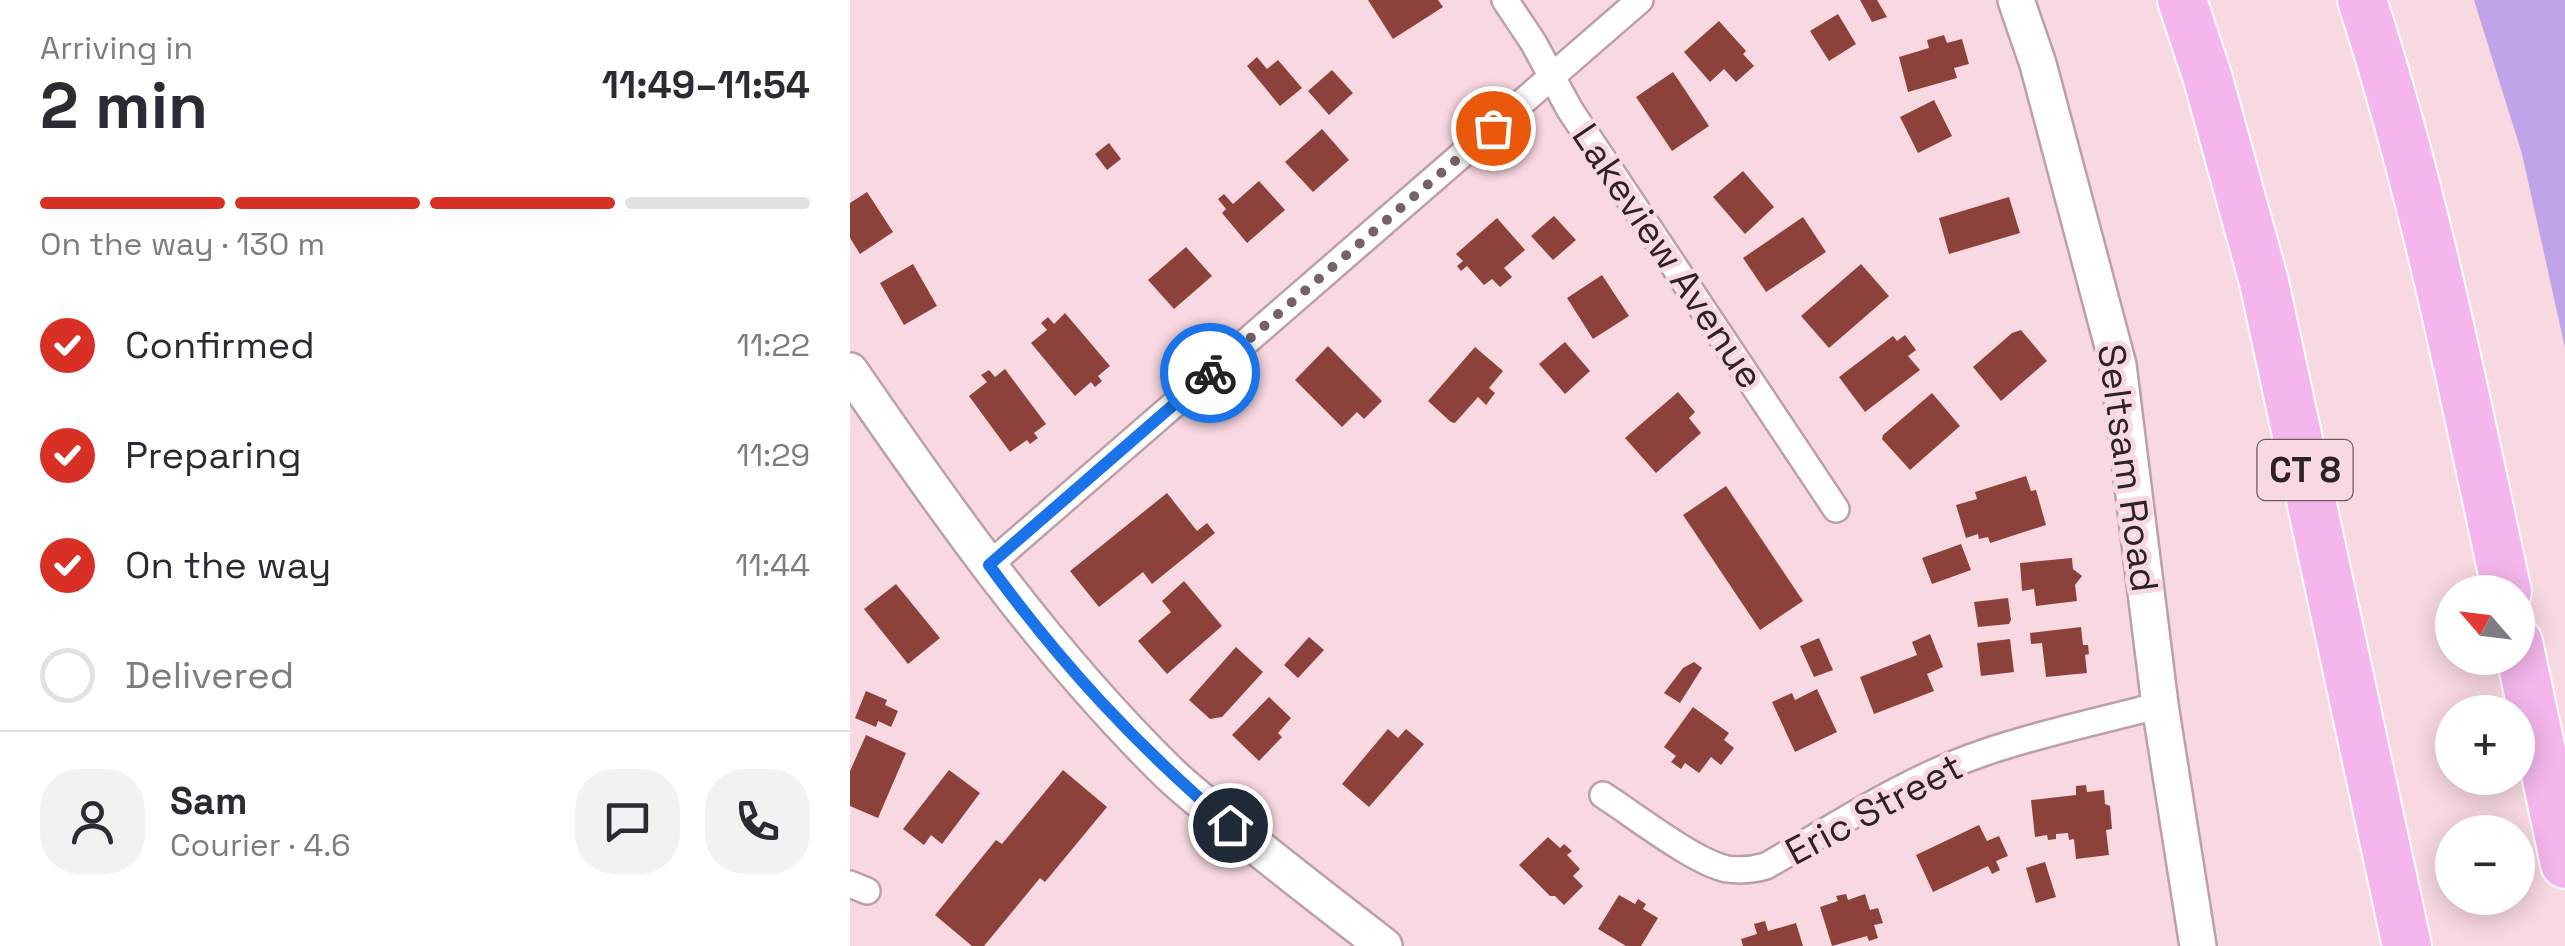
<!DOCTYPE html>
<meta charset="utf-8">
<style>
:root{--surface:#fff;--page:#f2f2f3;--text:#2b2b33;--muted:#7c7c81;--line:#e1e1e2;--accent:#d93025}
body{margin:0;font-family:"Space Grotesk",sans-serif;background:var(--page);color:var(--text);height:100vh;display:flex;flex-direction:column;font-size:38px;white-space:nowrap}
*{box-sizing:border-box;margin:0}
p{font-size:32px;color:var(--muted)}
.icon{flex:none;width:55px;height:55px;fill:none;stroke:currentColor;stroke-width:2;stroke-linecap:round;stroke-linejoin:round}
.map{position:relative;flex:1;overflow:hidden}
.sheet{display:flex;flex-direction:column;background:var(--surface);width:850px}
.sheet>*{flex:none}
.needle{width:65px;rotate:298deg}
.buttons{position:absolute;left:1585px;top:575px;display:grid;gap:20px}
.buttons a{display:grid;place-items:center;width:100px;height:100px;border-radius:50%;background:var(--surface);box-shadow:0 5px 25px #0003;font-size:50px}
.pin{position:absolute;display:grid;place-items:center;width:85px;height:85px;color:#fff;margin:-42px;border:5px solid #fff;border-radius:50%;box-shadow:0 2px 10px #0007}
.courier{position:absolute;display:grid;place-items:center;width:100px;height:100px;margin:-50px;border:8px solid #1a73e8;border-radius:50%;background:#fff;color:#222;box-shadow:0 2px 12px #0007}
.summary em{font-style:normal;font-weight:600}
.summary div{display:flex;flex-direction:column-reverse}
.summary{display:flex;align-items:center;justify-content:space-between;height:170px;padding:0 40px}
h1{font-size:65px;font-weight:600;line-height:75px}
.bar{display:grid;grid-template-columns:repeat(4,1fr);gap:15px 10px;align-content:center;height:120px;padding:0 40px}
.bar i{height:12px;border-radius:8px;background:var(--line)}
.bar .current{background:var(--accent)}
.bar p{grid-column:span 4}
.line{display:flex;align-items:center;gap:25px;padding:0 40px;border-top:2px solid var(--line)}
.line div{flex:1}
.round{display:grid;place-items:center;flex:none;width:105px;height:105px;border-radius:40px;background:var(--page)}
ol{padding:0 40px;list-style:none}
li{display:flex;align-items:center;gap:30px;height:110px}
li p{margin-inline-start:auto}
li .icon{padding:10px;border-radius:50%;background:var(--accent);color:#fff;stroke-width:4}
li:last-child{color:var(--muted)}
li i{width:55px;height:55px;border:5px solid var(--line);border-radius:50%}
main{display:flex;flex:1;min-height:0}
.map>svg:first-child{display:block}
.water{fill:#c0a4ea}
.building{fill:#8c423b}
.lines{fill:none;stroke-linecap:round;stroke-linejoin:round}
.street-casing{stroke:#bd9fa7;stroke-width:30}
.secondary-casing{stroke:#bd9fa7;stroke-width:40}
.highway-casing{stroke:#fff;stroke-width:52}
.street{stroke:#fff;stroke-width:25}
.secondary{stroke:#fff;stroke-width:35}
.highway{stroke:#f4b6ed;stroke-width:48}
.done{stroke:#746267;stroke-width:10;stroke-dasharray:0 18}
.route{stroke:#1a73e8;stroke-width:12}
.labels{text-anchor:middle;stroke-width:10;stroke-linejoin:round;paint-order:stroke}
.shield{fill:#f8d8e1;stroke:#6a595d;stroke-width:2.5}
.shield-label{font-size:35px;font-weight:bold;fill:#2d2225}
.street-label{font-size:38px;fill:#2d2225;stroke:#f8d8e1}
</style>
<main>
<section class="sheet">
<div class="summary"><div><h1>2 min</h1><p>Arriving in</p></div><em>11:49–11:54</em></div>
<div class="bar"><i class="current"></i><i class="current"></i><i class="current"></i><i></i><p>On the way · 130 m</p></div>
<ol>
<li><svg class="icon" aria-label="check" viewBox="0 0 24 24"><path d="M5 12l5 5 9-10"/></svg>Confirmed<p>11:22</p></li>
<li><svg class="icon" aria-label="check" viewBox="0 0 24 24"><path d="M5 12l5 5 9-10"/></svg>Preparing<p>11:29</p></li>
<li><svg class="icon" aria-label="check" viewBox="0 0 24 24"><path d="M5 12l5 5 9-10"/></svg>On the way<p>11:44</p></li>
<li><i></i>Delivered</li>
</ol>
<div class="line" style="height:180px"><a class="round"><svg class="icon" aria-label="person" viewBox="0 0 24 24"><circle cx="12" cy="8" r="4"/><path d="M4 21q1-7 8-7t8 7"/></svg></a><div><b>Sam</b><p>Courier · 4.6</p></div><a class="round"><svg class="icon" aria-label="chat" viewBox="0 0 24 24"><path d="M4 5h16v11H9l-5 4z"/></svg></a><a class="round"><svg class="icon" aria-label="phone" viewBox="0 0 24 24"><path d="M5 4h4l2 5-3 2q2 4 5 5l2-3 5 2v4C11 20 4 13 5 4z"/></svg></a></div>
</section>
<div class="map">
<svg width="1715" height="946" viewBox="0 0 1715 946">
<rect width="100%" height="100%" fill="#f8d8e1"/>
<polygon class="water" points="1624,0 1715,0 1715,348 1672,154"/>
<g class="building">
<polygon points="518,0 588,0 593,7 543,39"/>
<polygon points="1010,0 1027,0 1037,17 1022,22"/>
<polygon points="988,14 1006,44 979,61 960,31"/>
<polygon points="869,21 896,51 893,54 904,66 886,82 874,69 860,82 834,52"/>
<polygon points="1094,35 1097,43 1112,39 1119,64 1104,68 1107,78 1058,92 1049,57 1079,48 1077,40"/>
<polygon points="407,57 417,69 428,60 452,88 430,106 397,66"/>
<polygon points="482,70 503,93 479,115 458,91"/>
<polygon points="823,72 859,126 822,151 786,97"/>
<polygon points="1084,100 1102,136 1068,153 1050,117"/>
<polygon points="472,129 499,160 463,192 435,162"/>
<polygon points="259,143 271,159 257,170 245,154"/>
<polygon points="893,171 924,207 895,234 863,197"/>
<polygon points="409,181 435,210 397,243 372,213 376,209 368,199 374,194 383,204"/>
<polygon points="17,192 43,232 10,254 0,238 0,203"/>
<polygon points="1159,197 1170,233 1099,254 1089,218"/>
<polygon points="704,216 726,240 703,260 681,236"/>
<polygon points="953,217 976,252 916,292 893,258"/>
<polygon points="647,218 675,250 654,268 662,277 650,287 642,279 634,285 617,266 611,271 607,266 613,261 606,254"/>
<polygon points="336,247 362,276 324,309 298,280"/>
<polygon points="63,264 87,306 54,325 30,283"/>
<polygon points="1011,264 1039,296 979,348 951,316"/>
<polygon points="752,275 779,316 743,339 717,298"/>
<polygon points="215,313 260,366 248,376 252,381 245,387 241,382 225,396 181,343 197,330 191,323 198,317 204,324"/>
<polygon points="1171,330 1197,361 1151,401 1123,367 1162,333"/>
<polygon points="1055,335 1066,350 1058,356 1070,370 1015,412 989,377 1043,336 1047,341"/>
<polygon points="715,342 740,371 715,394 689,364"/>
<polygon points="478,346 532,401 514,419 507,412 492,427 445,380"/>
<polygon points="625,347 653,371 639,388 645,393 636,405 628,397 605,423 601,422 578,401"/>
<polygon points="155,369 196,424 184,433 188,438 180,444 177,440 160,452 119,396 137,382 131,375 139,370 145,377"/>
<polygon points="828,392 845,412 839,418 851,433 806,473 775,438"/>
<polygon points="1082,393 1110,426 1060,470 1032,439 1033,435"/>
<polygon points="1176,476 1181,491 1186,490 1196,525 1140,543 1138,537 1129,539 1128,534 1116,538 1106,505 1127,499 1125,492"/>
<polygon points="876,486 953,601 910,630 833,515"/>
<polygon points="317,493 347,531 357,523 365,533 302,584 293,572 249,607 220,571"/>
<polygon points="1111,544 1121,570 1082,584 1072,558"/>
<polygon points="1222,558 1223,569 1232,576 1225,585 1227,601 1186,606 1184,589 1172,591 1170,563"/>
<polygon points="334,581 372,626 317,674 288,641 321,612 312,601"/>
<polygon points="46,584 90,638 58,664 14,609"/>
<polygon points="1158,598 1161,620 1159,624 1128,627 1124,602"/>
<polygon points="1231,627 1233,645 1238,645 1239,654 1235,655 1237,673 1196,677 1192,643 1181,644 1180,633"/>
<polygon points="1080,634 1093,667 1077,674 1084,691 1024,714 1010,677 1067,655 1062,642"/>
<polygon points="459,637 474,650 448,678 434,665"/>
<polygon points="969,638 983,670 964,677 950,646"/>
<polygon points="1160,639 1164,672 1131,676 1127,643"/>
<polygon points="386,647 413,672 372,717 360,719 339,700"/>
<polygon points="844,662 852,668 830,703 814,693 833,668"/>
<polygon points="967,689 987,732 945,752 922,702 942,693 945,700"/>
<polygon points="16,691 37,700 35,705 48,711 41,727 28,721 26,727 5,718"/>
<polygon points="419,697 441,718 428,733 432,737 409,761 382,735"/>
<polygon points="843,707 879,733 874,740 884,748 871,765 861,757 849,773 835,763 831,769 821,762 826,756 814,747"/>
<polygon points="538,729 548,738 556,729 574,744 519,807 492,784"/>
<polygon points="16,735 56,753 28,818 0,806 0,771"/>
<polygon points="99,770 130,793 92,844 81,835 74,845 53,829"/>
<polygon points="213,770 257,807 195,882 190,878 134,946 122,946 85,915 146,840 152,844"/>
<polygon points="1236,785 1237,792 1254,790 1255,804 1260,806 1262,829 1256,830 1259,855 1226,859 1224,839 1219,840 1218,833 1206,834 1206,839 1198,840 1197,835 1185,837 1181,800 1226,795 1226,786"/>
<polygon points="1129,825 1137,841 1149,836 1158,856 1146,861 1150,870 1142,874 1138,866 1083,892 1066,855"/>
<polygon points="698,837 710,848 714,844 722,851 717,855 730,869 723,876 733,886 714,905 705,896 700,896 669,865"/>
<polygon points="1195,862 1206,897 1186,903 1176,868"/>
<polygon points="996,894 998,900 1015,894 1020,910 1028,908 1033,923 1024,925 1028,938 1019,941 1017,936 982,946 970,907 988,901 986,896"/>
<polygon points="769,895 785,904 788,899 796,904 793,909 808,918 791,946 776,946 748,929"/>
<polygon points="915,921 918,931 946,923 953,946 893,946 891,939 907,934 904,924"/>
</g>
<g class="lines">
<g class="street-casing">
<g id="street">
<polyline points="655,0 683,42 720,110 986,509"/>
<polyline points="139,565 790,0"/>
<path d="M753,795c31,20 91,67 124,74 14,2 25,1 39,-3 70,-40 140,-87 217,-113 57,-20 118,-32 177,-48"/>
<polyline points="0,884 17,891"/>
</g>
</g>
<g class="secondary-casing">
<g id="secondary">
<polyline points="1166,0 1188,64 1268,365 1310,705 1348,946"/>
<path d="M0,371c98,142 197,283 321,404 18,17 39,33 58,49 51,42 103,82 155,122"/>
</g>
</g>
<g class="highway-casing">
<g id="highway">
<polyline points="1332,0 1358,79 1414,282 1557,946"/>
<path d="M1512,0c63,194 102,394 145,592"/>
<polyline points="1668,642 1715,864"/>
</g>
</g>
<use href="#street" class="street"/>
<use href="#secondary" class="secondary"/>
<use href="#highway" class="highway"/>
</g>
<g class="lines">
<polyline class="done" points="360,373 643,128"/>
<path class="route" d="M360,373l-221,192c72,99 148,181 241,260"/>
</g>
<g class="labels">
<rect class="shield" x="1407.5" y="440" width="95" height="60" rx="8"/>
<g class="shield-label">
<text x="1455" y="482">CT 8</text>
</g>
<g class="street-label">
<text transform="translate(818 256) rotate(56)" y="13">Lakeview Avenue</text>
<text transform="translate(1278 468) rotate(82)" y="13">Seltsam Road</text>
<text transform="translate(1024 809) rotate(-28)" y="13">Eric Street</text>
</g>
</g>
</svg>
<div class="buttons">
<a><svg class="needle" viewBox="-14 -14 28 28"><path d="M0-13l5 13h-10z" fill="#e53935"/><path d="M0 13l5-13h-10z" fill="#7c7c81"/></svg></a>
<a>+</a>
<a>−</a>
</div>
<div class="pin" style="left:643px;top:128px;background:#ea580c"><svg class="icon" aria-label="bag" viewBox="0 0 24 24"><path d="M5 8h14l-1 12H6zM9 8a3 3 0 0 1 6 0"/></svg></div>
<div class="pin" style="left:380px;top:825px;background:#1f2937"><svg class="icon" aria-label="home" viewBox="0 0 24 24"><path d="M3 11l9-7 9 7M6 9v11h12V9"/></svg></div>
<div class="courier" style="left:360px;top:373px"><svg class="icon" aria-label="bike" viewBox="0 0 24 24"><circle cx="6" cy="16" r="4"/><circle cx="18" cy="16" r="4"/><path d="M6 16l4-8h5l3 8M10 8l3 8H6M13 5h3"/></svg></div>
</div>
</main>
